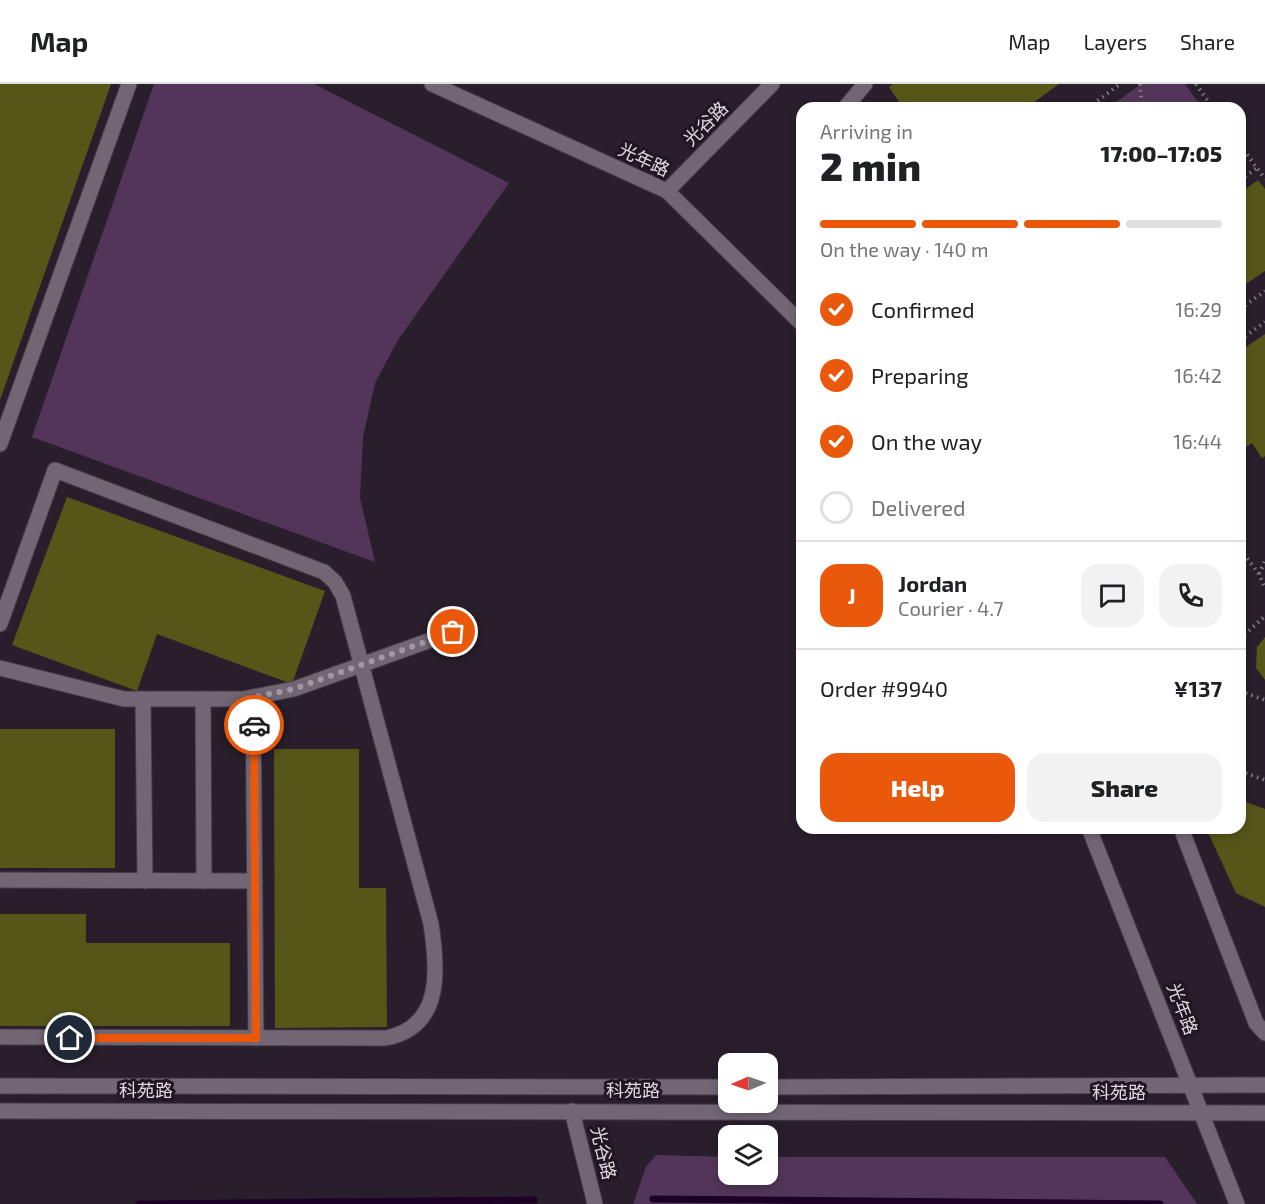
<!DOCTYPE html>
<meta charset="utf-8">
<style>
:root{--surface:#fff;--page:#f2f2f2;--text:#202124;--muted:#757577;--line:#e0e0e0;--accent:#ea580c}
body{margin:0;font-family:"Exo 2","Noto Sans SC",sans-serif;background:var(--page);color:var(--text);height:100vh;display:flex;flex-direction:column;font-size:22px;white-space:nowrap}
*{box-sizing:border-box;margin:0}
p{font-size:20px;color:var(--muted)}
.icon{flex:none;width:33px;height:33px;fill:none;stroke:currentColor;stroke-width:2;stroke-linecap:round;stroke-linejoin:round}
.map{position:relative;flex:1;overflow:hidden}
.details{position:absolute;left:796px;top:18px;width:450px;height:732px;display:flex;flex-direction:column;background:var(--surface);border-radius:18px;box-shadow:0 3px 9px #0003}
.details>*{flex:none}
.needle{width:39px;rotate:268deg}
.fabs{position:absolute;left:718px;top:969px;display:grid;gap:12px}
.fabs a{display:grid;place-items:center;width:60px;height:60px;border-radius:12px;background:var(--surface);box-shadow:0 3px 9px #0003;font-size:30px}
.pin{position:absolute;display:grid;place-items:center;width:51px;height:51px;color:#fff;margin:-26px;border:3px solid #fff;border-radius:50%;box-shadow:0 2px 6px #0007}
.courier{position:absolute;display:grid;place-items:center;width:60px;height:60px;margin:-30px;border:4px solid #ea580c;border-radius:50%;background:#fff;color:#222;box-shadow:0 2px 8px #0007}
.head em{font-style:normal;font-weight:800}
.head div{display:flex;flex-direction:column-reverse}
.head{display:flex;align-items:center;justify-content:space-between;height:102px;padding:0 24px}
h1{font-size:39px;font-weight:800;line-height:45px}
.bar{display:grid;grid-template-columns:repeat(4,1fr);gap:9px 6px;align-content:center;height:72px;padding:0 24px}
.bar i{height:8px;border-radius:4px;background:var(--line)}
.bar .selected{background:var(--accent)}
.bar p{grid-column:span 4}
.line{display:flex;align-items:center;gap:15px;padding:0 24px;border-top:2px solid var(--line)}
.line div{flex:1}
.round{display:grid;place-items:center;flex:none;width:63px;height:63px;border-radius:18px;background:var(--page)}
ol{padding:0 24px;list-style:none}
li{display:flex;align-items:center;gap:18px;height:66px}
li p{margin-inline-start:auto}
li .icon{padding:6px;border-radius:50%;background:var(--accent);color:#fff;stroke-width:4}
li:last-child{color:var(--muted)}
li i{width:33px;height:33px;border:3px solid var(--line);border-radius:50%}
.cta{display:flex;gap:12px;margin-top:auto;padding:12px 24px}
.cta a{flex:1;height:69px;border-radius:18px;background:var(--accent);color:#fff;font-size:24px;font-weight:800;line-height:69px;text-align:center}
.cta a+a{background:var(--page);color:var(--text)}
header{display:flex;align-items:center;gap:36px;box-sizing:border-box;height:84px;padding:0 30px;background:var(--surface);border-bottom:2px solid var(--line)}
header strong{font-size:28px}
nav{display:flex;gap:33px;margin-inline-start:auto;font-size:21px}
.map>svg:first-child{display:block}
.green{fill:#53355a}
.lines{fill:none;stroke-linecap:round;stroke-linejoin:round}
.stream{stroke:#1d0025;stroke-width:7}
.building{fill:#575619}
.minor-casing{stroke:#443b45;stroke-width:17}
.path{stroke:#847c86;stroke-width:4;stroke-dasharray:1.5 4.5;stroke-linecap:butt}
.minor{stroke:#726675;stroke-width:15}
.done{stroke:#a199a2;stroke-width:6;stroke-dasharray:0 10.8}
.route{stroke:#ea580c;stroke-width:8}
.labels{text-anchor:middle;stroke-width:6;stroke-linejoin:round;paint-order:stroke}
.street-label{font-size:18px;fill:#e1dae2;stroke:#201622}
</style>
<header>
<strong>Map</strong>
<nav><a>Map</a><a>Layers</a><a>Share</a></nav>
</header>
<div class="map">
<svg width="1265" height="1120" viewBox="0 0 1265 1120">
<rect width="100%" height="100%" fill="#291f2c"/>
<g class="green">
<polygon points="154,0 314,0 509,99 398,256 375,299 363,353 360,414 375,478 32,353"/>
<polygon points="1141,0 1185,0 1202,24 1108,24"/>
<polygon points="656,1071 729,1073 729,1090 768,1090 768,1073 1165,1073 1197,1120 633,1120 646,1083"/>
</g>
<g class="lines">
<g class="stream">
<polyline points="653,1115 1160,1120"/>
<polyline points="139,1120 534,1116"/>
</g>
</g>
<g class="building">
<polygon points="0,0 111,0 0,316"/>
<polygon points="893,0 1059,0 1026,24 903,24 889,3"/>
<polygon points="1258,96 1265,105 1265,187 1240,204 1240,109"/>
<polygon points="1265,250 1265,372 1262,374 1252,359 1240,367 1240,267"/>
<polygon points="67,413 325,507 292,600 157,550 137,607 12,561"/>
<polygon points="1265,553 1265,596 1256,584 1257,563"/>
<rect x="0" y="645" width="115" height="139"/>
<polygon points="274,665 359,665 359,804 386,804 387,943 275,944"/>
<polygon points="1240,716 1265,725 1265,823 1236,809 1206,744 1240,744"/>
<polygon points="0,830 86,830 86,859 230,859 230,942 0,942"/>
</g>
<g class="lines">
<g class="minor-casing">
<g id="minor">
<polyline points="432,0 667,107 802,240"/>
<polyline points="845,24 865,0"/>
<polyline points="667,107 772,0"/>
<polyline points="0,360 129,0"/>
<path d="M0,540l55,-154 269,102 11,10 8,14 88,328c7,45 12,103 -45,114l-386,-1"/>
<polyline points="0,584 124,615 243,615 294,605 453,548"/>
<polyline points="253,613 256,954"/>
<polyline points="143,615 145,797"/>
<polyline points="203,615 204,797"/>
<polyline points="1089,744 1237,1120"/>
<polyline points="1181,744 1256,939 1265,949"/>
<polyline points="0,796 255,797"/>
<polyline points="0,1002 729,1003"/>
<polyline points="768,1003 1265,1001"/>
<polyline points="0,1027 1265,1029"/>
<polyline points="572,1027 595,1120"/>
</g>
</g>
<g class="path">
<polyline points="1140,0 1142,24"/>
<polyline points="1196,0 1213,24"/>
<polyline points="1088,24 1120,0"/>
<polyline points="1240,61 1265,95"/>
<polyline points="1240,96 1257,84"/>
<polyline points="1240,225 1265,207"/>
<polyline points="1240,256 1265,238"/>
<polyline points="1240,465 1259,490 1265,504"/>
<polyline points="1259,490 1265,477"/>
<polyline points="1240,555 1265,532"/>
<polyline points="1240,607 1265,616"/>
<polyline points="1240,687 1265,696"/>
</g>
<use href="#minor" class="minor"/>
</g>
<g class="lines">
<polyline class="done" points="254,641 254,613 294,605 453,548"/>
<polyline class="route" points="70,954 256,954 254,641"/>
</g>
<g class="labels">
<g class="street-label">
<text transform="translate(706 40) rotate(-45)" y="6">光谷路</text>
<text transform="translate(644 76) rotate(25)" y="6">光年路</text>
<text transform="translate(1182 925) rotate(69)" y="6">光年路</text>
<text x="146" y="1013">科苑路</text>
<text x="633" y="1013">科苑路</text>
<text x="1119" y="1015">科苑路</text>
<text transform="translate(603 1069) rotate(76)" y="6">光谷路</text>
</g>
</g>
</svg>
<div class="fabs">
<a><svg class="needle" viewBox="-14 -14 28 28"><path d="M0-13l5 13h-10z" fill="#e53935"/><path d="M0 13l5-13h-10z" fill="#757577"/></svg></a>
<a><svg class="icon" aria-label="layers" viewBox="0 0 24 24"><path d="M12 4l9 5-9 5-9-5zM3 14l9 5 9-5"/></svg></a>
</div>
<div class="pin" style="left:453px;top:548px;background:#ea580c"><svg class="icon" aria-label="bag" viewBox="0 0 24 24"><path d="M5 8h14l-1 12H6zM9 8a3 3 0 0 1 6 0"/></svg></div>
<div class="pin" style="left:70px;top:954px;background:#1f2937"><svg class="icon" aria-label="home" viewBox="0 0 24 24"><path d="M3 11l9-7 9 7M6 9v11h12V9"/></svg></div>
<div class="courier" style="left:254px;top:641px"><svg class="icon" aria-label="car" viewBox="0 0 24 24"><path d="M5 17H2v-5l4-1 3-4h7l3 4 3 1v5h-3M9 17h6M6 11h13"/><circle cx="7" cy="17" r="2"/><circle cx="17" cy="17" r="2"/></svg></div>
<section class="details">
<div class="head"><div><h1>2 min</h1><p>Arriving in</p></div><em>17:00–17:05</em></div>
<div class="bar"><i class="selected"></i><i class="selected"></i><i class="selected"></i><i></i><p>On the way · 140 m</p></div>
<ol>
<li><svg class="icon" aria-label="check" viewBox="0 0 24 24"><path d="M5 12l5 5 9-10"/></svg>Confirmed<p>16:29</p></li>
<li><svg class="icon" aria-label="check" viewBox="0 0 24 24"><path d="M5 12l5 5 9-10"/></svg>Preparing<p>16:42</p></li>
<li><svg class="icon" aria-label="check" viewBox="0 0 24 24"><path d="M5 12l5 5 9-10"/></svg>On the way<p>16:44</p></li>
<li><i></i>Delivered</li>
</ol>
<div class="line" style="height:108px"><b class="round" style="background:var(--accent);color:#fff">J</b><div><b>Jordan</b><p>Courier · 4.7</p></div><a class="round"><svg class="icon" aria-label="chat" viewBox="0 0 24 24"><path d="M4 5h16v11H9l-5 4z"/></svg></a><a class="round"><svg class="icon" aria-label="phone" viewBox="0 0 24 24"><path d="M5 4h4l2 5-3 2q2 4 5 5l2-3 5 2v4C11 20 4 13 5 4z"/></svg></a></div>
<div class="line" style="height:78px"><div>Order #9940</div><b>¥137</b></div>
<div class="cta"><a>Help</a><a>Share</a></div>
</section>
</div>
